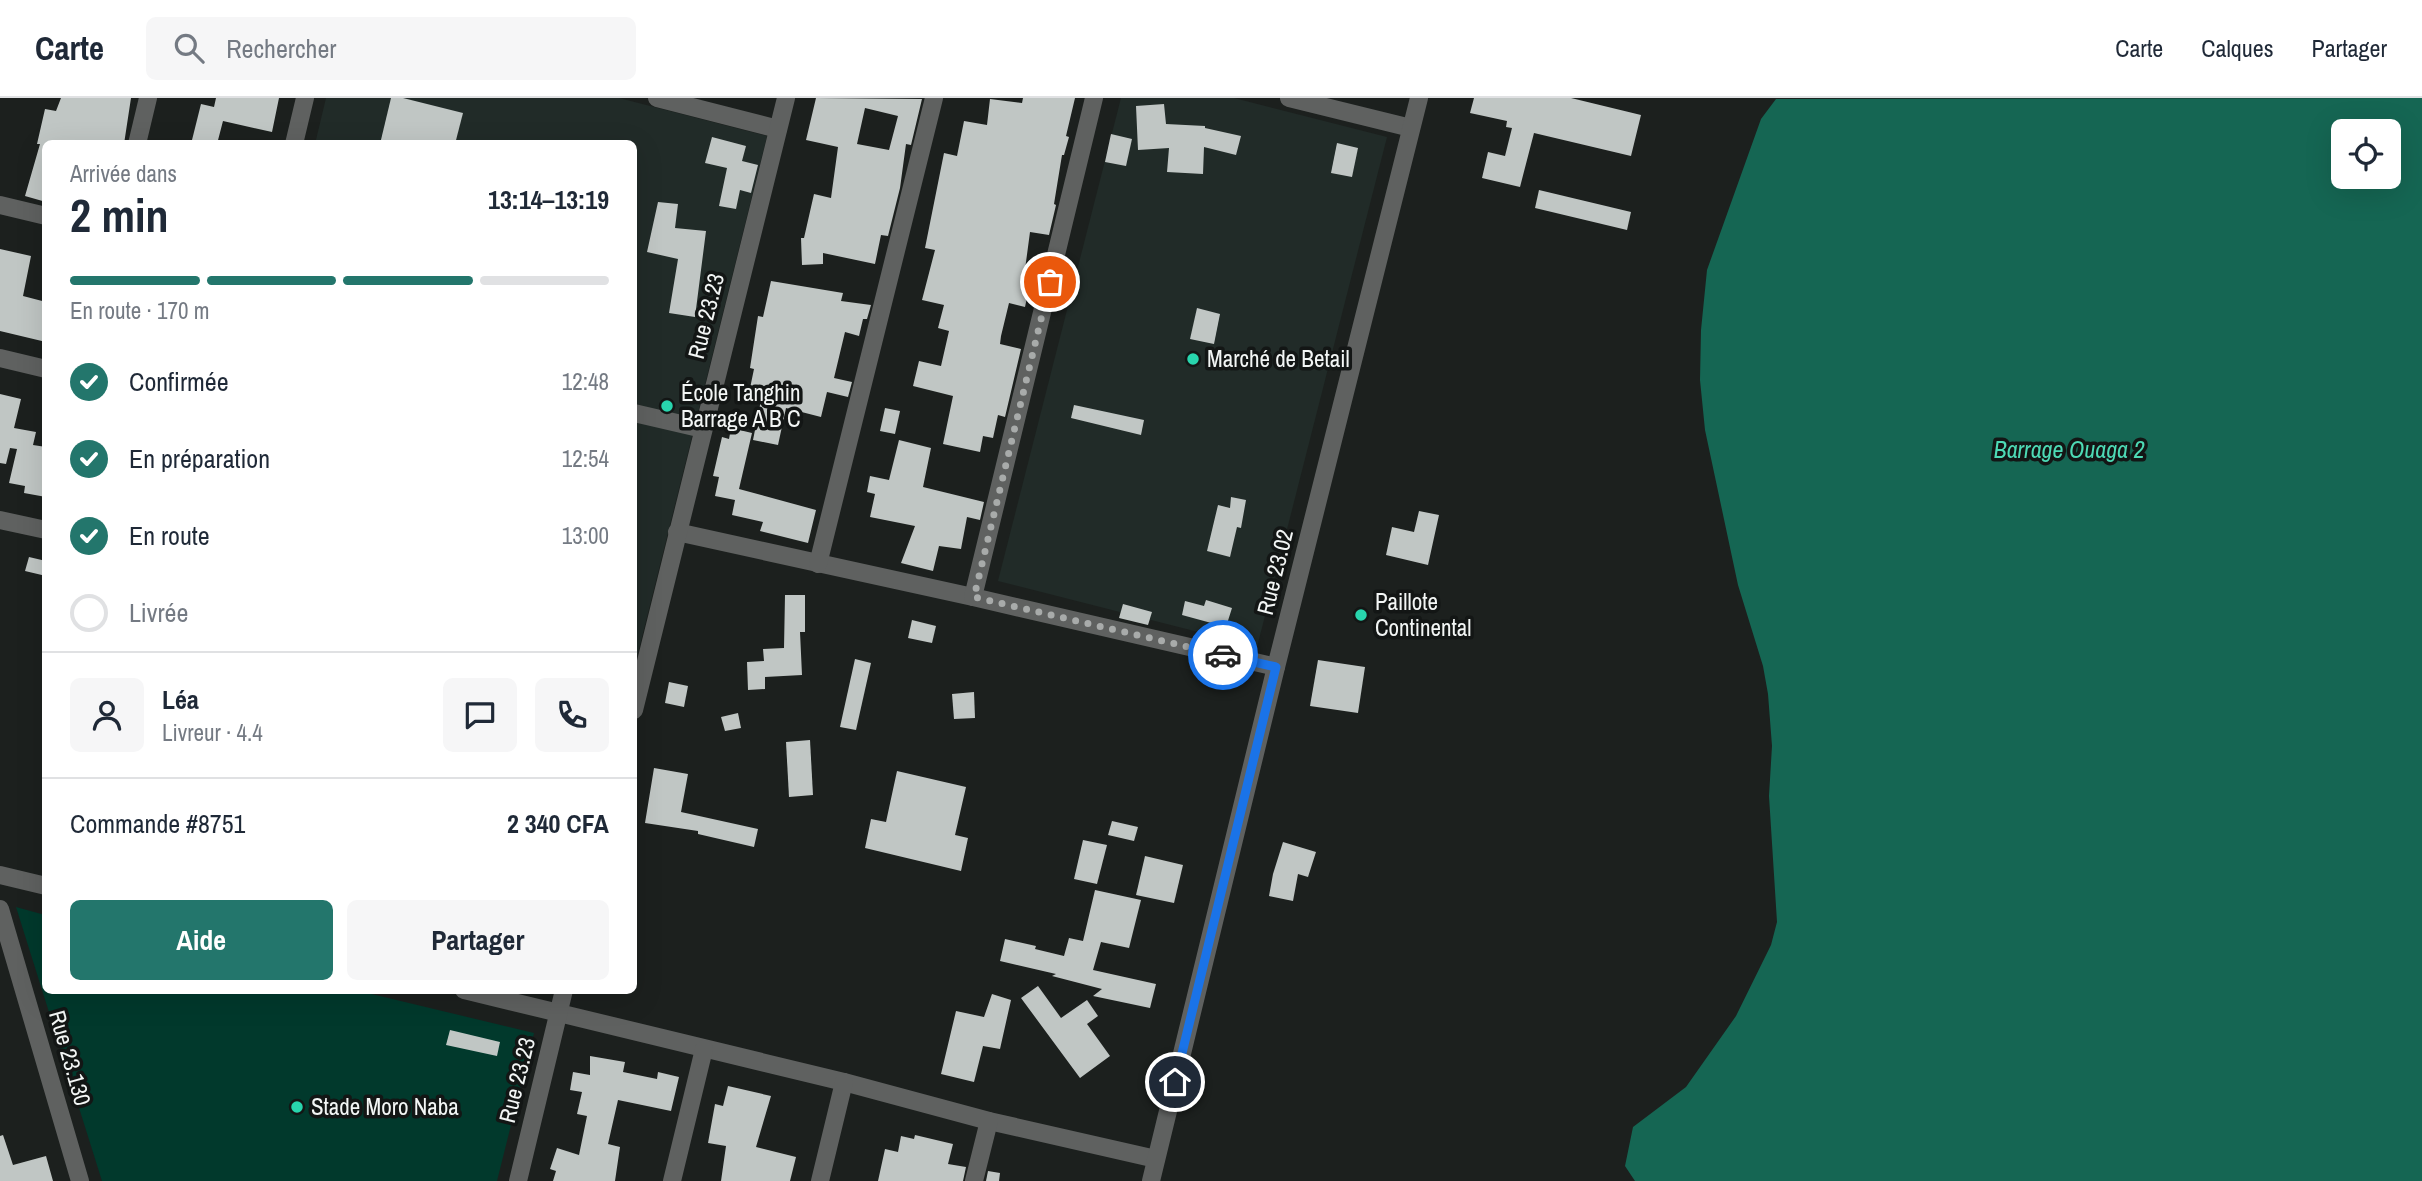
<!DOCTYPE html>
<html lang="fr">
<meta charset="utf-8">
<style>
:root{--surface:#fff;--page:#f6f6f7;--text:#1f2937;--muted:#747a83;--line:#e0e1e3;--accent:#23766c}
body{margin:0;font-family:"Archivo Narrow",sans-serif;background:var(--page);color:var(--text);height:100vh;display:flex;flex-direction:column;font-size:26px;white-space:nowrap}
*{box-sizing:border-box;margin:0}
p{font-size:23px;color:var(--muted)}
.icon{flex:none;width:38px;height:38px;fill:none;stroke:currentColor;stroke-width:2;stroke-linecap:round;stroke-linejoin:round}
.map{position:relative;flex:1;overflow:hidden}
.drawer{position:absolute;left:42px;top:42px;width:595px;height:854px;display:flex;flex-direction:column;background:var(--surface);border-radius:10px;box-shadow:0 7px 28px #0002}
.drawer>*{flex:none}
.buttons{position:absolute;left:2331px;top:21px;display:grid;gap:14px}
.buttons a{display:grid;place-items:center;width:70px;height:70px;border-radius:10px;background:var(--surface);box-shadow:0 7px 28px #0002;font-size:35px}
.pin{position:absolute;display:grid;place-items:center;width:60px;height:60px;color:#fff;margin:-30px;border:4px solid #fff;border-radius:50%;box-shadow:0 2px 7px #0007}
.courier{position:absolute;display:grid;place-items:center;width:70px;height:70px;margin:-35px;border:5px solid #1a73e8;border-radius:50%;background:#fff;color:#222;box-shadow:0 2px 9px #0007}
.summary em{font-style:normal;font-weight:700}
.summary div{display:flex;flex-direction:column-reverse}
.summary{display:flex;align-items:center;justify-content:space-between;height:119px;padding:0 28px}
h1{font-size:46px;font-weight:700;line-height:52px}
.bar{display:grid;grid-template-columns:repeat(4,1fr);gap:10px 7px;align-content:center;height:84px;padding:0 28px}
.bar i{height:9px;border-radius:5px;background:var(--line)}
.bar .active{background:var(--accent)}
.bar p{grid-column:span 4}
.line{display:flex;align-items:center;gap:18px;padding:0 28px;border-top:2px solid var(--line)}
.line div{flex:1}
.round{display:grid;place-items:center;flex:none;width:74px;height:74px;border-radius:10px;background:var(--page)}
ol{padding:0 28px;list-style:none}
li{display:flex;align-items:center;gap:21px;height:77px}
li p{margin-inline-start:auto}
li .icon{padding:7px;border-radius:50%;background:var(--accent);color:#fff;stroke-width:4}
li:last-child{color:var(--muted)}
li i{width:38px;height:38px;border:4px solid var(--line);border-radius:50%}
.button{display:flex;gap:14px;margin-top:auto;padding:14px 28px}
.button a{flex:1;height:80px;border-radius:10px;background:var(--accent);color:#fff;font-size:28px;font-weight:700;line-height:80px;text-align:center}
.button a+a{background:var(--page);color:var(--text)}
header{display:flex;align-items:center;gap:42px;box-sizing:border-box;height:98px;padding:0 35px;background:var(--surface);border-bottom:2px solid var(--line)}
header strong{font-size:33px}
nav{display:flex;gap:38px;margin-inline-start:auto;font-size:24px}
.search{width:490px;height:63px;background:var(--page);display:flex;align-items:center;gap:18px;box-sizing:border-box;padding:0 24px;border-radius:10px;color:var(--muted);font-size:26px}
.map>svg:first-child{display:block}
.built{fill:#212b28}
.green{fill:#01392c}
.water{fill:#156653;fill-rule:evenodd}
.building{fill:#c0c6c4;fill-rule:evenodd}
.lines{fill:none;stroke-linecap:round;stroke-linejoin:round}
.minor{stroke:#5f6160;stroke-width:18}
.done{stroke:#a8abaa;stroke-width:7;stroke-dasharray:0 12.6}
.route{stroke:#1a73e8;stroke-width:9}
.poi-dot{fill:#28d5ad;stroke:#131615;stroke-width:2.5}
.labels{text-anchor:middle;stroke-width:7;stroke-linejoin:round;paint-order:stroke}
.street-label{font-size:23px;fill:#f3f6f5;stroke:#131615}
.poi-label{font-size:23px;fill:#f3f6f5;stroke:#131615;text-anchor:start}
.water-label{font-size:24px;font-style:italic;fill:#4ddab5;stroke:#131615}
</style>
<header>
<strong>Carte</strong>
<div class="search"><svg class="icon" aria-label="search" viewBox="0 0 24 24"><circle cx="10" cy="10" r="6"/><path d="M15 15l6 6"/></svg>Rechercher</div>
<nav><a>Carte</a><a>Calques</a><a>Partager</a></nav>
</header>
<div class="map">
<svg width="2422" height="1083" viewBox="0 0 2422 1083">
<rect width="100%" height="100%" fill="#1c201e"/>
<g class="built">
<polygon points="326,0 619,0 767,38 634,571 634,46 315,46"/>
<polygon points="1121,0 1234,0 1387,39 1257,549 998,483"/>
</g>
<polygon class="green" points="16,809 45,817 46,892 359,893 534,935 497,1083 102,1083"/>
<path class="water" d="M2422,0v1083h-787l-10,-15 8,-39 53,-40 50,-71 35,-71 6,-23 -8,-126 3,-50 -4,-52 -5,-28 -25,-81 -33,-155 -5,-50 1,-50 6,-60 54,-151 15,-20zM2343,33h46v46h-46z"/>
<g class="building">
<polygon points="61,0 131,0 124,46 46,46 46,104 25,98 40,46 37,46 45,11 56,13"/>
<polygon points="216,0 279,0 272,34 223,23 217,46 191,46 201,6 214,9"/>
<polygon points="391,0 403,0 463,15 455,46 380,46"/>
<path d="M816,0l106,1 -11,46 -5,-1 -6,44 -12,48 -7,-1 -6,29 -52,-11v11l-21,1 -1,-27h3l10,-44 17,4 7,-51 -32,-7zM865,10l33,8 -9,34 -32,-6z"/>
<polygon points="1023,0 1075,0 1066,38 1069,39 1064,57 1062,57 1054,106 1056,107 1049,137 1030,134 1024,179 1031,181 1025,209 1009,205 1001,238 1000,246 1021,251 1005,319 998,317 993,340 983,338 980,354 943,346 953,298 913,288 919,263 941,268 949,233 938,230 944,207 922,202 935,152 925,150 944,55 957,58 964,23 987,27 990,1 1022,5"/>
<polygon points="1474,0 1571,0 1641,17 1631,58 1534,35 1520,89 1482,80 1488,54 1505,58 1512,30 1506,29 1507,23 1470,15"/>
<polygon points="1164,6 1166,26 1205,28 1205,30 1241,38 1236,57 1204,49 1203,76 1167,74 1169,50 1138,52 1136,8"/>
<polygon points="1111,36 1132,41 1126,68 1105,64"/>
<polygon points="712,39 746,48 742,63 758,67 751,95 740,92 736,111 719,108 727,70 705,65"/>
<polygon points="1337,45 1358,50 1352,79 1331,75"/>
<polygon points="1539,92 1631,114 1627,132 1535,110"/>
<polygon points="658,104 678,106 675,130 706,133 695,219 669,215 678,161 647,154"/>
<polygon points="0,151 31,158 23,198 46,204 46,244 0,233"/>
<polygon points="771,183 843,195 841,203 871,207 867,221 863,221 859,238 845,234 834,280 852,284 848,299 827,294 821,319 786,310 778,347 753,342 762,297 749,295 754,271 750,270 758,218 763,219"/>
<polygon points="1197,210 1220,216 1214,246 1190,241"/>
<polygon points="0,296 21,301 14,330 36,334 33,347 46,349 46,399 24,395 25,388 9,385 17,351 10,350 6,366 0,365"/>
<polygon points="1074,307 1144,322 1141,337 1071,320"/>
<polygon points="885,310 900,313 895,336 880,333"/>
<polygon points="731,330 752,335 739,391 816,412 808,445 760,433 763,424 732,417 735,402 715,398 719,379 713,378 722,339 729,341"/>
<polygon points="899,342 931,350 923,389 984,404 980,422 967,419 961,451 939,448 933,473 901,465 915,428 870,419 875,396 867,394 870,378 889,382"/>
<polygon points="1231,399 1246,402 1241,430 1237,429 1230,459 1207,453 1218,407 1230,410"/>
<polygon points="1419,413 1439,417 1428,467 1386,457 1392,429 1414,434"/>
<polygon points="29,459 46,463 46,478 25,473"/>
<polygon points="785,497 805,497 805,534 800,534 802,577 765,579 765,591 748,592 747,564 764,563 763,551 784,550"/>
<polygon points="1206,502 1232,510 1226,529 1182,517 1185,503 1204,508"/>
<polygon points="1123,506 1152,514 1148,527 1119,520"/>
<polygon points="912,522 936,528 932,545 908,540"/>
<polygon points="855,561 871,565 856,632 840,629"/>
<polygon points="1318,562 1365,569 1358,615 1310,608"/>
<polygon points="669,584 688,588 684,609 665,605"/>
<polygon points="974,594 975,620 954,621 952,596"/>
<polygon points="738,615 741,630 725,633 721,619"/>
<polygon points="810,642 813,697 789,699 786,644"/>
<polygon points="654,670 688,676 681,714 758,731 754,749 698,736 698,733 645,725"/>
<polygon points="897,673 966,689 955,737 968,740 961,773 865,750 871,721 886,724"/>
<polygon points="1112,723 1138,729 1134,743 1108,737"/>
<polygon points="1083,742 1107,747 1097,786 1074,781"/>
<polygon points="1283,744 1316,754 1308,779 1298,776 1293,803 1269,798 1273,776"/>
<polygon points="1145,758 1183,767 1174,805 1136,797"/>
<polygon points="1095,792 1141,802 1129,850 1101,844 1093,872 1156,886 1150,910 1093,898 1102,891 1052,878 1056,876 1000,863 1005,841 1036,848 1035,851 1064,858 1069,840 1083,843"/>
<polygon points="1038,888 1061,920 1087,902 1098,918 1087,926 1110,958 1080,980 1021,900"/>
<polygon points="992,896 1011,902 1000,951 983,948 974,984 941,976 956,913 984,919"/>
<polygon points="450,932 500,944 497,958 446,947"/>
<polygon points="590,958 625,964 623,974 657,981 658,974 679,979 671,1013 618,1002 608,1046 620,1049 615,1083 553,1083 556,1073 550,1071 557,1050 579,1057 587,1018 577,1016 582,994 570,992 573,974 590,977"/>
<polygon points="728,988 771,998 756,1049 796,1059 790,1083 721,1083 726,1048 708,1045 715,1006 723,1008"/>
<polygon points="3,1037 13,1067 46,1058 53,1083 0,1083 0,1038"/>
<polygon points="915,1037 953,1046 948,1066 966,1069 963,1083 878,1083 885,1051 898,1054 901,1038 914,1041"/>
<polygon points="988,1073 1000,1075 999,1083 986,1083"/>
</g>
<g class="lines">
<g class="minor">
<polyline points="657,0 778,31"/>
<polyline points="1289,0 1411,30"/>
<polyline points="137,46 148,0"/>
<polyline points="294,46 305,0"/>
<polyline points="0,107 46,118"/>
<polyline points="0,260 46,271"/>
<polyline points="634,315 703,331"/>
<polyline points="0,422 46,432"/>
<polyline points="677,434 973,499 1276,569"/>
<polyline points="818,466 934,0"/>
<polyline points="973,499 1094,0"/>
<polyline points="634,612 786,0"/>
<polyline points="0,777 46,788"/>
<polyline points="0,811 80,1083"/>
<polyline points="464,892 844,984 989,1023 1156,1061"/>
<polyline points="518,1083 564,892"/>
<polyline points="672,1083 704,951"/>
<polyline points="820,1083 844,984"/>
<polyline points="974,1083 989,1023"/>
<polyline points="1151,1083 1276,569 1419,0"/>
</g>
</g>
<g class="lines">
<polyline class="done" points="1050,184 974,499 1223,557"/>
<polyline class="route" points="1175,984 1276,569 1223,557"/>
</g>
<g class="poi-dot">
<circle cx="1193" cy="261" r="7"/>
<circle cx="667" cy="308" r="7"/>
<circle cx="1361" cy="517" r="7"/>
<circle cx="297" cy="1009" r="7"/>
</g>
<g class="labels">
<g class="street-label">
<text transform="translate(706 218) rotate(-76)" y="8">Rue 23.23</text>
<text transform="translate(1275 474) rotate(-76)" y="8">Rue 23.02</text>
<text transform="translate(70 960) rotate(74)" y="8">Rue 23.130</text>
<text transform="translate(517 982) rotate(-76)" y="8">Rue 23.23</text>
</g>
<g class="poi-label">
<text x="1207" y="269">Marché de Betail</text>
<text x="681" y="303">École Tanghin<tspan x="681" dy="26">Barrage A B C</tspan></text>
<text x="1375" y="512">Paillote<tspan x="1375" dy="26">Continental</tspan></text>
<text x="311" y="1017">Stade Moro Naba</text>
</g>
<g class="water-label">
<text x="2069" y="360">Barrage Ouaga 2</text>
</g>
</g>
</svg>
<div class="buttons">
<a><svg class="icon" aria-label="locate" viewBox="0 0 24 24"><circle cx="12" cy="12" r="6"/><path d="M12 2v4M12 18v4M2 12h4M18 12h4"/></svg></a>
</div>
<div class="pin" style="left:1050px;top:184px;background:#ea580c"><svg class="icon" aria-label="bag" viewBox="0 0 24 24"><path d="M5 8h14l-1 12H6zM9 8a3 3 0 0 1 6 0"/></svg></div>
<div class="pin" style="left:1175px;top:984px;background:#1f2937"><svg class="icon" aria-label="home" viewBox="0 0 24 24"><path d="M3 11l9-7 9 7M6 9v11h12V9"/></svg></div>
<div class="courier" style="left:1223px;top:557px"><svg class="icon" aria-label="car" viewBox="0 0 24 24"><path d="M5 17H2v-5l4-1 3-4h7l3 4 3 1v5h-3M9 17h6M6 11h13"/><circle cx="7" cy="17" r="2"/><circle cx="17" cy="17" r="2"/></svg></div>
<section class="drawer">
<div class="summary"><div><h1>2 min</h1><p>Arrivée dans</p></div><em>13:14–13:19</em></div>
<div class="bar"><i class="active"></i><i class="active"></i><i class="active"></i><i></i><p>En route · 170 m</p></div>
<ol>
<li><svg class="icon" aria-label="check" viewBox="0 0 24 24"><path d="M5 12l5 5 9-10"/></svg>Confirmée<p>12:48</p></li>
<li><svg class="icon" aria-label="check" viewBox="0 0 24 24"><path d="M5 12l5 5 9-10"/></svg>En préparation<p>12:54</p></li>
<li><svg class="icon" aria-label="check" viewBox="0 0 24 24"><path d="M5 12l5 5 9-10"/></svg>En route<p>13:00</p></li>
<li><i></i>Livrée</li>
</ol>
<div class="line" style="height:126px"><a class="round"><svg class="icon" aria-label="person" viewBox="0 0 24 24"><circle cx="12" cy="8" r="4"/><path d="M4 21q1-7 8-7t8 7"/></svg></a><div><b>Léa</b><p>Livreur · 4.4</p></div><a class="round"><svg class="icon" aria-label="chat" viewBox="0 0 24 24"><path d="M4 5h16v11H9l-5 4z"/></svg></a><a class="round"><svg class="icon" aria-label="phone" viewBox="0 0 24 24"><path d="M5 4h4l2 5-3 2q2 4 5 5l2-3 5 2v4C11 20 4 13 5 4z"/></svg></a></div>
<div class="line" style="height:91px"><div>Commande #8751</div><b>2 340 CFA</b></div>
<div class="button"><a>Aide</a><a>Partager</a></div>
</section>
</div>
